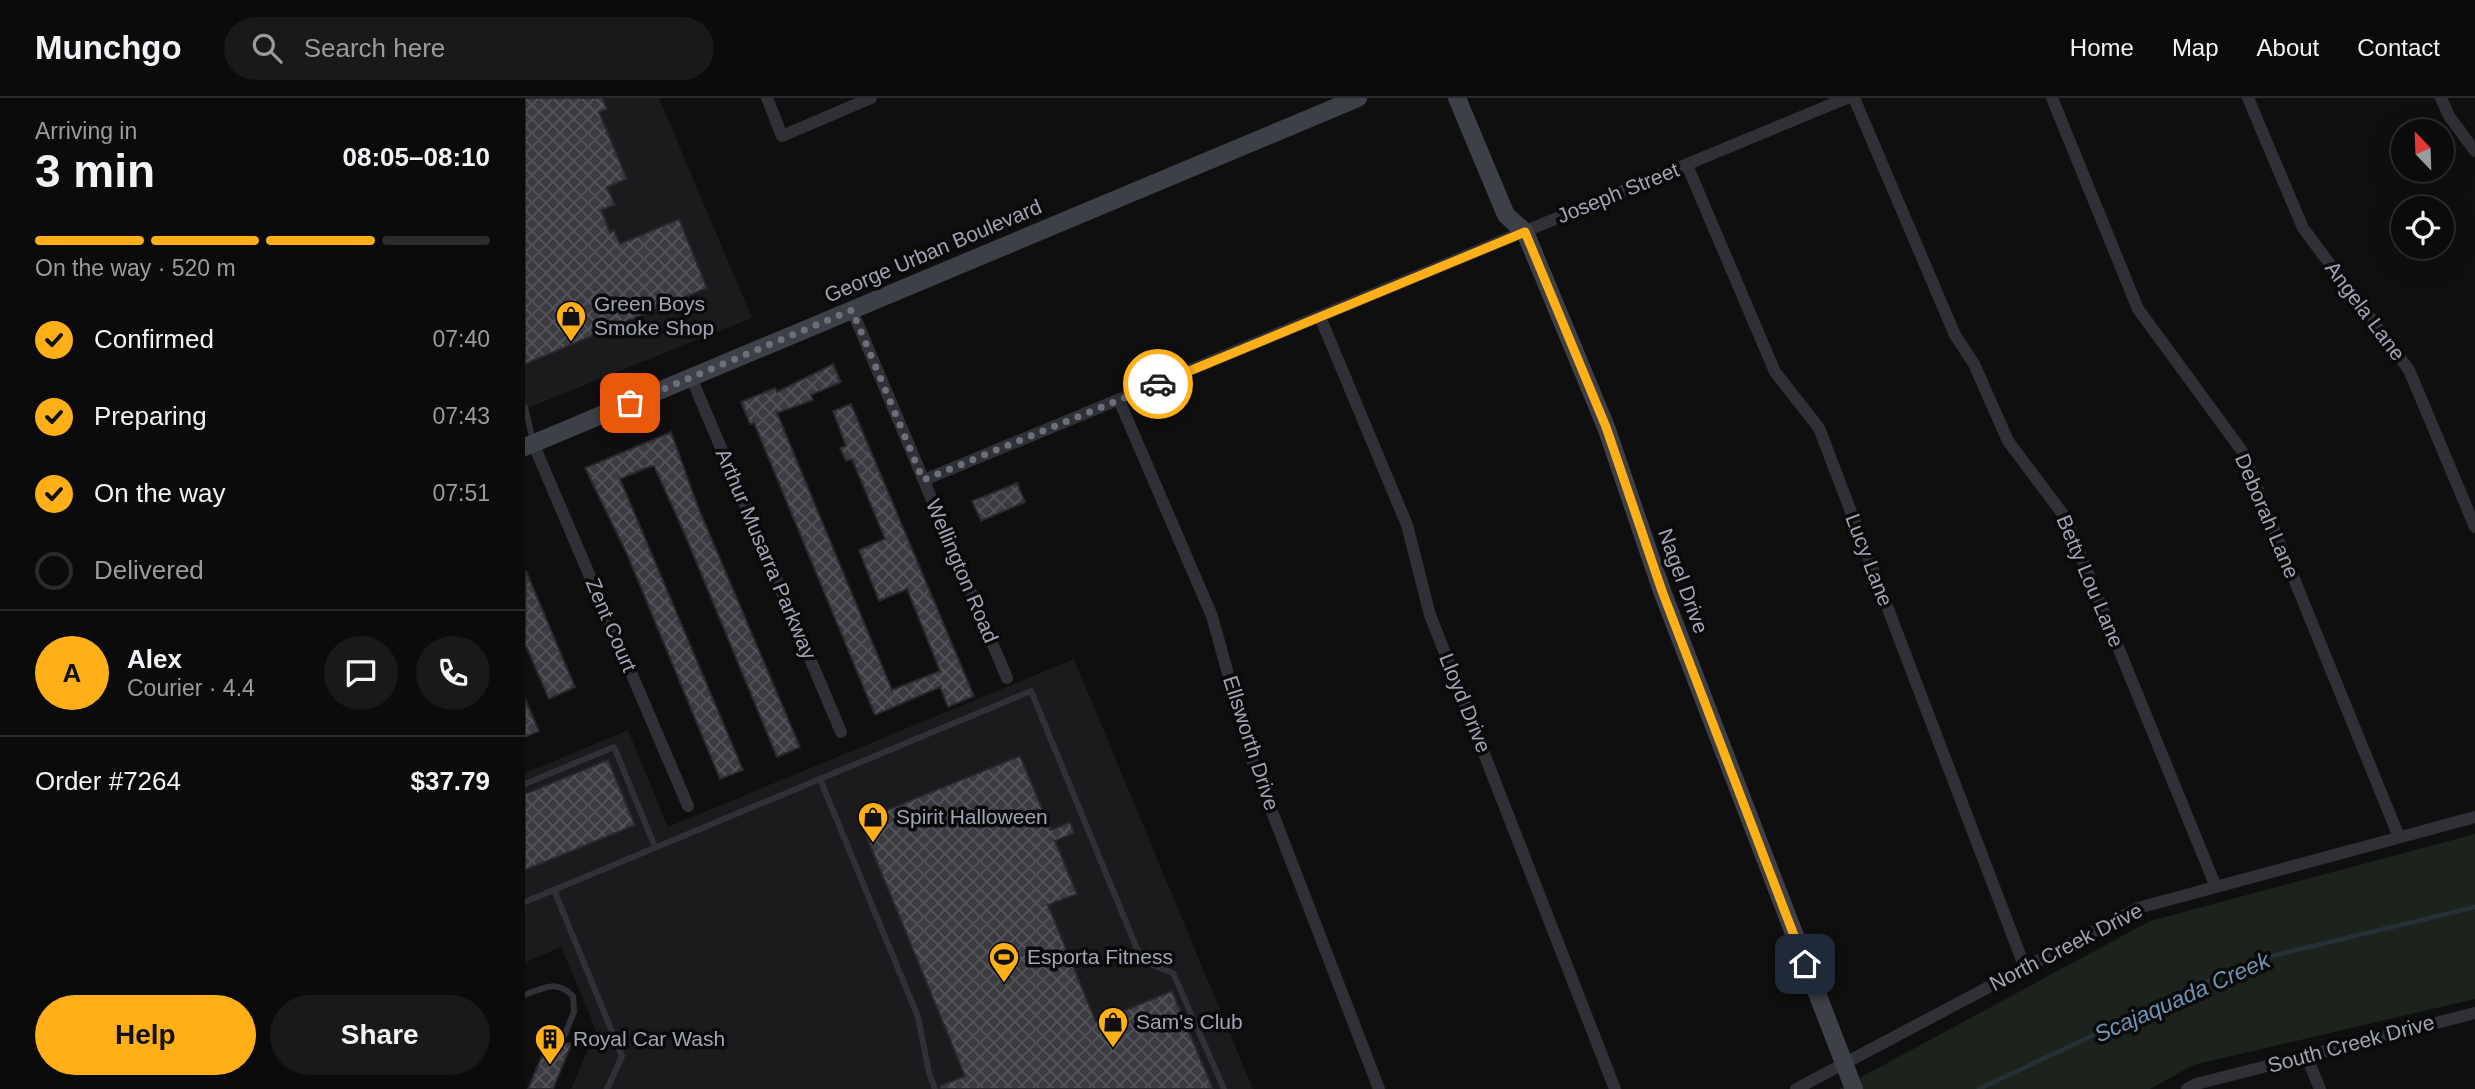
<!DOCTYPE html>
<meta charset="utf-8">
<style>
:root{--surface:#0b0b0c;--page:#19191a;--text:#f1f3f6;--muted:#9a9b9d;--line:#2b2b2d;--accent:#ffb018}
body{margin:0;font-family:Helvetica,sans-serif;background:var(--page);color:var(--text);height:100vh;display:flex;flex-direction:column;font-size:26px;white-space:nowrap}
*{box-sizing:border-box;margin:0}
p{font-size:23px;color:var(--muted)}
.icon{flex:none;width:38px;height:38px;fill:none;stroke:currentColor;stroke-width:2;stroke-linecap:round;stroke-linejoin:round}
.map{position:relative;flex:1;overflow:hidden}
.panel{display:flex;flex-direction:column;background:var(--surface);width:525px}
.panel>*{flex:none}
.needle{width:46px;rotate:337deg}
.tools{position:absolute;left:1866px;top:21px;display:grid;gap:14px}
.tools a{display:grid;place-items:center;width:63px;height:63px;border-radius:50%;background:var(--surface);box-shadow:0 7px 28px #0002,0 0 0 2px var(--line);font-size:35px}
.pin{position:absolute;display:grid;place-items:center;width:60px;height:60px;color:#fff;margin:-30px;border-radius:14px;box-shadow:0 4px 10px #0006}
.courier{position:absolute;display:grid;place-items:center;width:70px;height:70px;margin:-35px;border:5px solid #ffb018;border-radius:50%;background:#fff;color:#222;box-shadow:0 2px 9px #0007}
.headline em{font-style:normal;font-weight:800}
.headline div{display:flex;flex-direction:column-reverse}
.headline{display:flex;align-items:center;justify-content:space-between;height:119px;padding:0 35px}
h1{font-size:46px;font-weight:800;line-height:52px}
.bar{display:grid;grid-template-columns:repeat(4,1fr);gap:10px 7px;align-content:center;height:84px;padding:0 35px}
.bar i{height:9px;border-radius:5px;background:var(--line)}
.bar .selected{background:var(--accent)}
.bar p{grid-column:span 4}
.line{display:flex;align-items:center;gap:18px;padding:0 35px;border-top:2px solid var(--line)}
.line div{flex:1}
.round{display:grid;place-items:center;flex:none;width:74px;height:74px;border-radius:37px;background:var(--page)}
ol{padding:0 35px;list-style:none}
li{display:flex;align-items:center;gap:21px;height:77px}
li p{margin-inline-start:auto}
li .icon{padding:7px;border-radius:50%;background:var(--accent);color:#111;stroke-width:4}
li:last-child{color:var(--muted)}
li i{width:38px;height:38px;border:4px solid var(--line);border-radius:50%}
.cta{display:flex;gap:14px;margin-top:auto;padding:14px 35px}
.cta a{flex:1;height:80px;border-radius:42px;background:var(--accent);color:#111;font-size:28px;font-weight:800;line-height:80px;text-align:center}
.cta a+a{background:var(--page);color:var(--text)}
header{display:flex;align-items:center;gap:42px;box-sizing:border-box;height:98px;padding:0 35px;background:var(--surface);border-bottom:2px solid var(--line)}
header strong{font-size:33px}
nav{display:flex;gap:38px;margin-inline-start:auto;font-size:24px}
.search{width:490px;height:63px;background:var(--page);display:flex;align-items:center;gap:18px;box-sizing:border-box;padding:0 24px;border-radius:38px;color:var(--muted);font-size:26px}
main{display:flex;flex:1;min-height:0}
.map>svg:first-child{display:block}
.built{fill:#1b1b1d}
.park{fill:#1b231c}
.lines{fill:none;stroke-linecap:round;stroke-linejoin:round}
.stream{stroke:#273037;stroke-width:4.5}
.building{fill:url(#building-cross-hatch);stroke:#29292d;stroke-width:2}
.lane{stroke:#303136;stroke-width:6}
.street{stroke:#303136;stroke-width:12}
.secondary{stroke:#3d4046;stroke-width:18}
.done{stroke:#6d707a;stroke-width:7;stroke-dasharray:0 12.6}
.route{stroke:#ffb018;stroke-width:9}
.labels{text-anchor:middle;stroke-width:7;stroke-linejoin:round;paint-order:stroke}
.street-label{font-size:21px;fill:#9fa5b3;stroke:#0a0a0b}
.poi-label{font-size:21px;fill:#9fa5b3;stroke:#0a0a0b;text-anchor:start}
.water-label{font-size:23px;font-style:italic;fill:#7194b2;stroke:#0a0a0b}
</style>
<header>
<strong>Munchgo</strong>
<div class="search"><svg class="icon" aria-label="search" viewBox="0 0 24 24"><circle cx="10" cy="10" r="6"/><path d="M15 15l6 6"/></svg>Search here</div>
<nav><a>Home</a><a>Map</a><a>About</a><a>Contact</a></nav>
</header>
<main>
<section class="panel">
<div class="headline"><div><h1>3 min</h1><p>Arriving in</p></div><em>08:05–08:10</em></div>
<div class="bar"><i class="selected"></i><i class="selected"></i><i class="selected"></i><i></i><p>On the way · 520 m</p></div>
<ol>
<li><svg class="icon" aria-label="check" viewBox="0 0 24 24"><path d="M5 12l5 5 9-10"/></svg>Confirmed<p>07:40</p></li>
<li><svg class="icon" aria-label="check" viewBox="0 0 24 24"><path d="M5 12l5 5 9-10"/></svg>Preparing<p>07:43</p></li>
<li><svg class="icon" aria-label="check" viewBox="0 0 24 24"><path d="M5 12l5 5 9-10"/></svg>On the way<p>07:51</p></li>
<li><i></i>Delivered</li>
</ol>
<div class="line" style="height:126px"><b class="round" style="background:var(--accent);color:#111">A</b><div><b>Alex</b><p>Courier · 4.4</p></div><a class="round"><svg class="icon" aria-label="chat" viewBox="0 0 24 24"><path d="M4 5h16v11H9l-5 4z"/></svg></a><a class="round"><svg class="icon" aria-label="phone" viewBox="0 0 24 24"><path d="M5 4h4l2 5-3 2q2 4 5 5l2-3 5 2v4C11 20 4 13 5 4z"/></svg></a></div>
<div class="line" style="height:91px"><div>Order #7264</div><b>$37.79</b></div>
<div class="cta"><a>Help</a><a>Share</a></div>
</section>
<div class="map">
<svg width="1950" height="991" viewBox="0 0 1950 991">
<defs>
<pattern id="building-cross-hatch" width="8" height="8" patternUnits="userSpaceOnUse" patternTransform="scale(1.75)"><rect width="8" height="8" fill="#3b3c41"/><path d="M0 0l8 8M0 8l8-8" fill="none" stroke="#54555a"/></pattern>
</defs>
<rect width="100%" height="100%" fill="#0f0f10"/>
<g class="built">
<polygon points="0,0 134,0 227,220 0,311"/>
<polygon points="549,561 728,991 46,991 71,932 36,849 0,864 0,675 103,632 143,729"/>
</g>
<polygon class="park" points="1950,736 1950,901 1668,967 1625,991 1314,991 1625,823"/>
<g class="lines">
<polyline class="stream" points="1454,991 1726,863 1950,809"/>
</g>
<g class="building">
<polygon points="0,0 77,0 82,11 74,14 102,81 82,89 90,107 76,112 85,134 89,132 95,146 154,121 182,190 0,266"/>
<polygon points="308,266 316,284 286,297 288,302 252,315 367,592 415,573 382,491 354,503 334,452 360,441 327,361 321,363 315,350 321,348 308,313 326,306 449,598 423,609 415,589 350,617 229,325 225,326 216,304 250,290 252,294"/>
<polygon points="146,334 173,409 275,649 252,659 158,432 129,368 121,370 95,381 218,672 195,681 102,456 60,370"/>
<polygon points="492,385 500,404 456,423 447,403"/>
<polygon points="1,473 50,589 24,601 0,546"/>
<polygon points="0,601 14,633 0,639"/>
<polygon points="495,658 526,732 545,724 549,735 530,743 552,796 523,807 571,924 647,893 688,991 416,991 415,988 440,978 335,723"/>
<polygon points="83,662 110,727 0,772 0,696"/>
<polygon points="26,936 33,939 35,946 47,945 28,991 3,991"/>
</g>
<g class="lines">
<g class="lane">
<polyline points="0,309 8,343"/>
<polyline points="295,681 393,919 404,975 410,991"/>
<polyline points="0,686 89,649 130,749"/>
<polyline points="29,792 97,958 82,991"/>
<polyline points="0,804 506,593 617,863 648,875 699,991"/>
<path d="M0,897c19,-8 32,-15 48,1l1,16 -11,27"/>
</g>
<g class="street">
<polyline points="242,0 257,38 346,0"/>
<polyline points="1329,0 1430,237 1449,266 1483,343 1540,419 1691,789"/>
<polyline points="1527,0 1613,211 1717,353 1874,739"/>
<polyline points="1723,0 1778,130 1884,272 1950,429"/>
<polyline points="1916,0 1924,18 1950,53"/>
<polyline points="1162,67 1250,274 1294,330 1500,870"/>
<polyline points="327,212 482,580"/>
<polyline points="795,219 882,427 905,517 1090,991"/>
<polyline points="166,279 316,634"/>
<polyline points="594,302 687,518 726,659 854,991"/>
<polyline points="8,345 163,708"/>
<polyline points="399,382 1322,0"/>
<polyline points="1781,957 1795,991"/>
<polyline points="1271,991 1613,810 1950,719"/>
<polyline points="1662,991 1671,986 1950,915"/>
</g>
<g class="secondary">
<polyline points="932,0 981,117 1000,134 1081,329 1137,493 1329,991"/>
<polyline points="0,349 833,0"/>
</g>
</g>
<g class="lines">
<polyline class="done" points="105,305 327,212 398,382 633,286"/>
<polyline class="route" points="633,286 1000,134 1081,329 1137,493 1280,866"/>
</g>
<defs>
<g id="shop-pin" transform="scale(1.575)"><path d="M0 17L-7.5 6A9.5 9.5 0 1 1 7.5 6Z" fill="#ffb018" stroke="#0a0a0b"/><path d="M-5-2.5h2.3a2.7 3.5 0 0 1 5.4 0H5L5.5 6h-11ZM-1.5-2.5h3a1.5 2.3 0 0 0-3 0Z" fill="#111"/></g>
<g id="stadium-pin" transform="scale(1.575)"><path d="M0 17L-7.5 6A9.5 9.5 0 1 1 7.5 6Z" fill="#ffb018" stroke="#0a0a0b"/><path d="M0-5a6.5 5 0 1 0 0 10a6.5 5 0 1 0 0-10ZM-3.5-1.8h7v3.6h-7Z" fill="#111"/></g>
<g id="building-pin" transform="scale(1.575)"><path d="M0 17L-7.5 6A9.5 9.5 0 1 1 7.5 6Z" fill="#ffb018" stroke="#0a0a0b"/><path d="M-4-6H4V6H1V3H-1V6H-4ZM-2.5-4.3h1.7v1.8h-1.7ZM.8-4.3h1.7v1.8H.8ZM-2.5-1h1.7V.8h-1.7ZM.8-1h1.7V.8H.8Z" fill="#111"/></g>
</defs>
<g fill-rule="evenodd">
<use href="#shop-pin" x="46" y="218"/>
<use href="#shop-pin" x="348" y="719"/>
<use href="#stadium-pin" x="479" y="859"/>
<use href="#shop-pin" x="588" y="924"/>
<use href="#building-pin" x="25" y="941"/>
</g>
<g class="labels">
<g class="street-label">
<text transform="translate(1093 95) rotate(-22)" y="7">Joseph Street</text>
<text transform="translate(408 153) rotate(-23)" y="7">George Urban Boulevard</text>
<text transform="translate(1840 213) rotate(53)" y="7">Angela Lane</text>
<text transform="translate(1742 418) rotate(67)" y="7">Deborah Lane</text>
<text transform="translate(241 456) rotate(67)" y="7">Arthur Musarra Parkway</text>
<text transform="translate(1344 462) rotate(69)" y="7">Lucy Lane</text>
<text transform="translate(437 473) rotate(67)" y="7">Wellington Road</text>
<text transform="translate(1158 483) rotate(70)" y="7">Nagel Drive</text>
<text transform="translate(1565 483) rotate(67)" y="7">Betty Lou Lane</text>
<text transform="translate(86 527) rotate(67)" y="7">Zent Court</text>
<text transform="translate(940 605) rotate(68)" y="7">Lloyd Drive</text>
<text transform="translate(726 645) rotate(72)" y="7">Ellsworth Drive</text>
<text transform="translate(1541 849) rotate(-27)" y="7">North Creek Drive</text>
<text transform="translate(1826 946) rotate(-15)" y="7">South Creek Drive</text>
</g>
<g class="poi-label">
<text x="69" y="213">Green Boys<tspan x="69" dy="24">Smoke Shop</tspan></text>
<text x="371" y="726">Spirit Halloween</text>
<text x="502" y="866">Esporta Fitness</text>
<text x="611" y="931">Sam's Club</text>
<text x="48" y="948">Royal Car Wash</text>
</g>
<g class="water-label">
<text transform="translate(1657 899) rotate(-24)" y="8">Scajaquada Creek</text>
</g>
</g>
</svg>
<div class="tools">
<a><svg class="needle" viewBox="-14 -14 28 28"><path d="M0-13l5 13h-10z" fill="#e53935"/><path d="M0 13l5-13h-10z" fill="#9a9b9d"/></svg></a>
<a><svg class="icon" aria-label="locate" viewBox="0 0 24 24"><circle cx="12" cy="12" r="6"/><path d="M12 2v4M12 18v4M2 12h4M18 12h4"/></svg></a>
</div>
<div class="pin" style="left:105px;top:305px;background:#ea580c"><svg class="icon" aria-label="bag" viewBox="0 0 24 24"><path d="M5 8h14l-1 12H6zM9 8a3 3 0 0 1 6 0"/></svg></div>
<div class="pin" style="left:1280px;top:866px;background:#1f2937"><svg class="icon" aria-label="home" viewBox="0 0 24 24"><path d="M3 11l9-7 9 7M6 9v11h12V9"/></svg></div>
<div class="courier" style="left:633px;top:286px"><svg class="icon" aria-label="car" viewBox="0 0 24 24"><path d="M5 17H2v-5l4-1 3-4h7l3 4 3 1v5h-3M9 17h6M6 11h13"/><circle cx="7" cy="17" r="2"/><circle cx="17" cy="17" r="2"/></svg></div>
</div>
</main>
